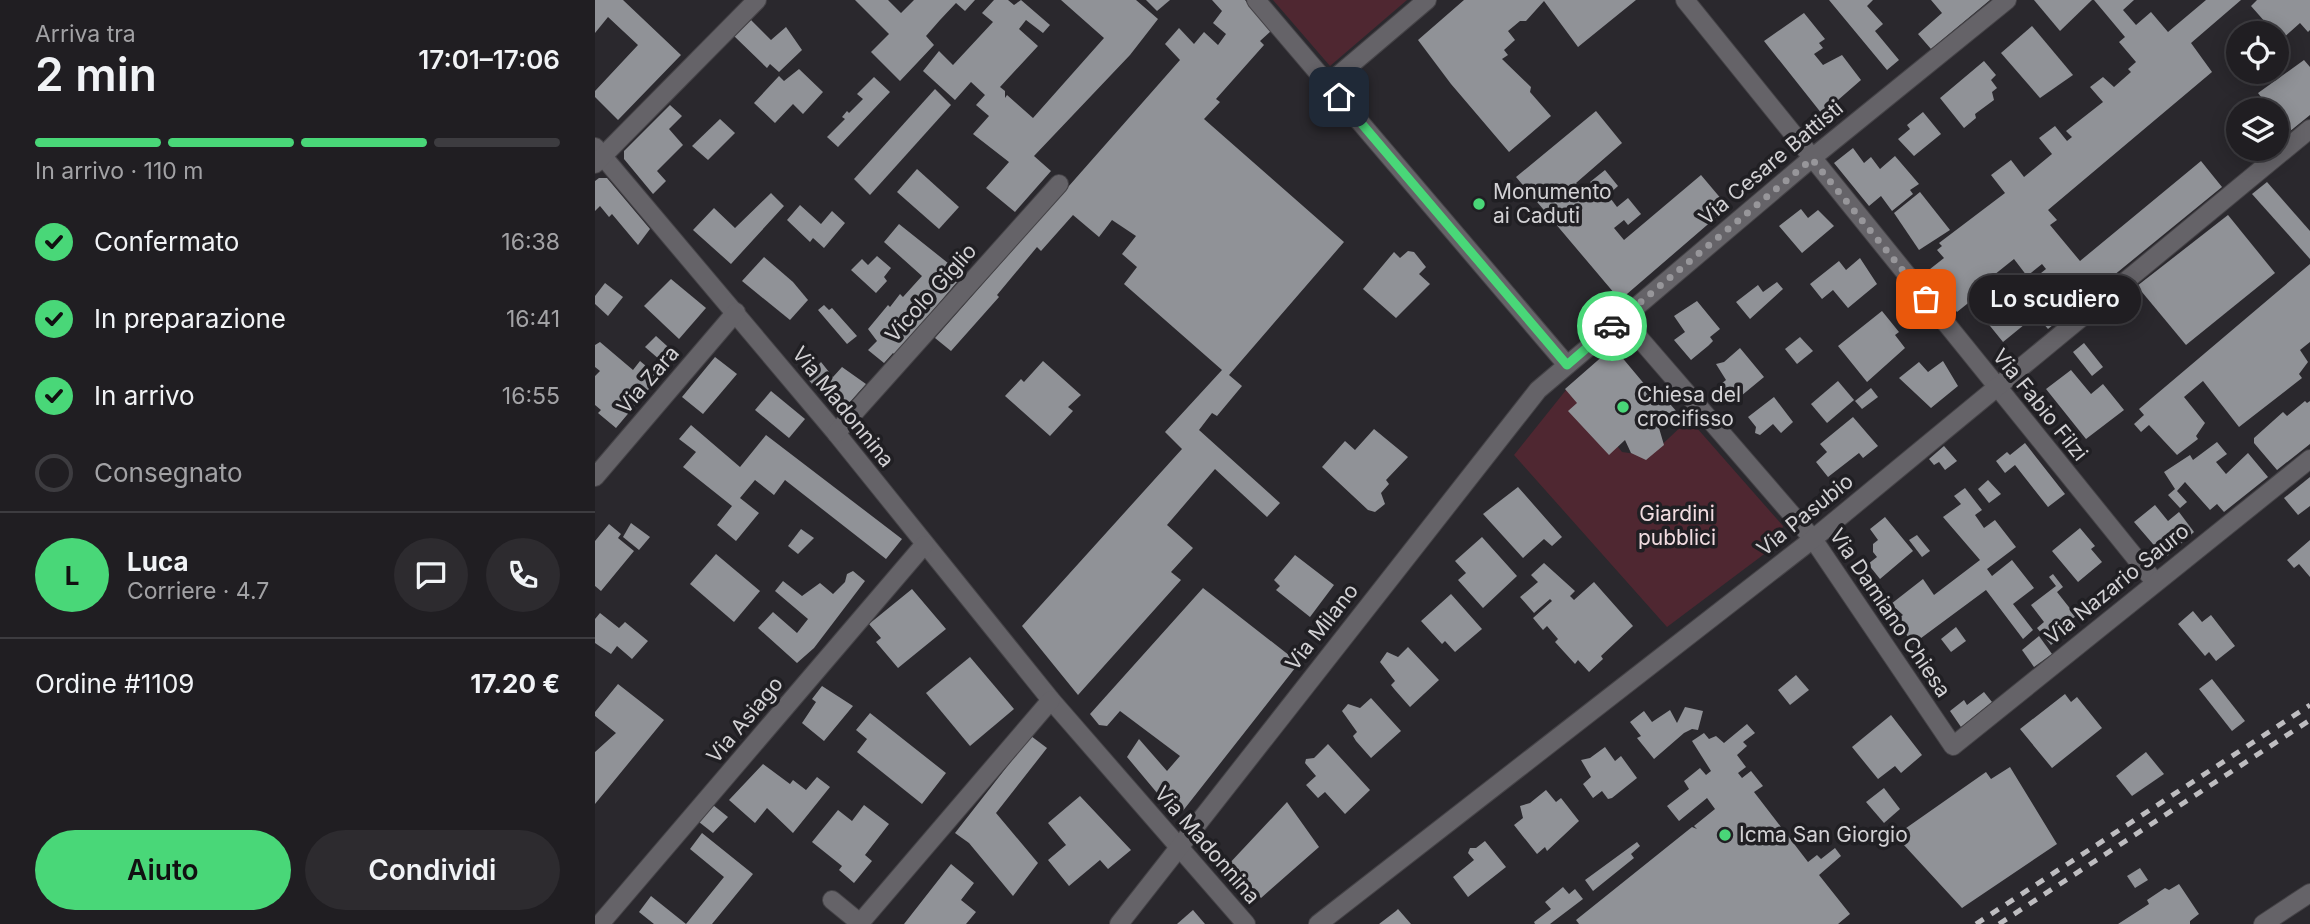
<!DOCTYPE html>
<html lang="it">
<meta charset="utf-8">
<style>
:root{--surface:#201e22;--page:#2d2b2f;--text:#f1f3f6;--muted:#a2a2a5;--line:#3d3c40;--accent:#49d778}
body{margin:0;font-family:Inter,sans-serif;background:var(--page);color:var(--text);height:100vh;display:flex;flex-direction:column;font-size:26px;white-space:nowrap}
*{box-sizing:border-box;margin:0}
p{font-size:23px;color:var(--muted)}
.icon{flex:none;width:38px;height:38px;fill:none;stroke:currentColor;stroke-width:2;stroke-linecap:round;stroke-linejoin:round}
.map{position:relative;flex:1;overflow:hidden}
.details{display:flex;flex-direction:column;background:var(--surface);width:595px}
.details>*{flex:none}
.tools{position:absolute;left:1631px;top:21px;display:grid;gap:14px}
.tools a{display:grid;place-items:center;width:63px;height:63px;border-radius:50%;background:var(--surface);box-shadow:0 4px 18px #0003,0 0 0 2px var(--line);font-size:35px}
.pin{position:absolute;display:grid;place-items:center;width:60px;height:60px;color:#fff;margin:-30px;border-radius:14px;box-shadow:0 4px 10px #0006}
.courier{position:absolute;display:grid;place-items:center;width:70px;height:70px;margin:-35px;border:5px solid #49d778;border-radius:50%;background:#fff;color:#222;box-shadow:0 2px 9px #0007}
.bubble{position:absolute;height:49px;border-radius:24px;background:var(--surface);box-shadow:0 4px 18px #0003,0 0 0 2px var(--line);font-size:23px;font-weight:600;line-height:49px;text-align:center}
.headline em{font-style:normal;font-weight:600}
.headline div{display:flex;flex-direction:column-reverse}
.headline{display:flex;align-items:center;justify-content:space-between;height:119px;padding:0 35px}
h1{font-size:46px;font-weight:600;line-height:52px}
.bar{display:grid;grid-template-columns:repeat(4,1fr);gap:10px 7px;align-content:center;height:84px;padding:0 35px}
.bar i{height:9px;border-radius:5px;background:var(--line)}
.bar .current{background:var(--accent)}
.bar p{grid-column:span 4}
.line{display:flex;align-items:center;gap:18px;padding:0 35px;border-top:2px solid var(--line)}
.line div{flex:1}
.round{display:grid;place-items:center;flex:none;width:74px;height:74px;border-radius:37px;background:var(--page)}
ol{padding:0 35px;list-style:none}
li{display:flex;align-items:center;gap:21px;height:77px}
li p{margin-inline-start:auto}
li .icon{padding:7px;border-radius:50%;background:var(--accent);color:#111;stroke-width:4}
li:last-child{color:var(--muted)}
li i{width:38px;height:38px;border:4px solid var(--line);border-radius:50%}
.action{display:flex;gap:14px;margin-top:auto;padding:14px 35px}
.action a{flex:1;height:80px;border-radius:42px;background:var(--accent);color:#111;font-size:28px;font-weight:600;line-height:80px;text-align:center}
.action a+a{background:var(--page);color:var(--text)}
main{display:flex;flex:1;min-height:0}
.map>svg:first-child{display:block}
.green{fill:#4f2731}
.building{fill:#909297}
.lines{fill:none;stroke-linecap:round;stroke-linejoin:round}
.street-casing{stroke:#454347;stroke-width:20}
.street{stroke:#656368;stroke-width:18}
.rail{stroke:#bebdc0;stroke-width:5;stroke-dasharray:9 9;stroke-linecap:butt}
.done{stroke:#97969a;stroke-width:7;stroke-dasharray:0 12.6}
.route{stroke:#49d778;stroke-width:9}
.poi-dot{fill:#49d778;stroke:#201f23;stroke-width:2.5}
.labels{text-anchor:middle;stroke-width:7;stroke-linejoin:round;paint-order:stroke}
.street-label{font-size:21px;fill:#d2d1d4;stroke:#201f23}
.poi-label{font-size:21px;fill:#d2d1d4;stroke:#201f23;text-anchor:start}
.park-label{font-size:21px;fill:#f1dce0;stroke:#201f23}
</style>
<main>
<section class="details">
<div class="headline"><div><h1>2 min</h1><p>Arriva tra</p></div><em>17:01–17:06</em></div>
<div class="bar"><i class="current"></i><i class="current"></i><i class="current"></i><i></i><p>In arrivo · 110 m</p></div>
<ol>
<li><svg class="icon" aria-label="check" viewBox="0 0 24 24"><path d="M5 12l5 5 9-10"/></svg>Confermato<p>16:38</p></li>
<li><svg class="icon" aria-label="check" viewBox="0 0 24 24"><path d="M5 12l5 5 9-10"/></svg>In preparazione<p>16:41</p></li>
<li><svg class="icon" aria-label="check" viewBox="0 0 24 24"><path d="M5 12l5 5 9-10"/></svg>In arrivo<p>16:55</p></li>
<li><i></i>Consegnato</li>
</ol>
<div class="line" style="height:126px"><b class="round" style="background:var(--accent);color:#111">L</b><div><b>Luca</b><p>Corriere · 4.7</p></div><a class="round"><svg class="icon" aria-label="chat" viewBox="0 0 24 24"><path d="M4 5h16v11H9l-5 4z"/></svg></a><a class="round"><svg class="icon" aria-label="phone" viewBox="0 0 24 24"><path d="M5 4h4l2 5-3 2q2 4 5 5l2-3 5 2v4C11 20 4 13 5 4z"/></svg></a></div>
<div class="line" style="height:91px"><div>Ordine #1109</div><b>17.20 €</b></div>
<div class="action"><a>Aiuto</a><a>Condividi</a></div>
</section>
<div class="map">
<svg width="1715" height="924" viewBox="0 0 1715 924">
<rect width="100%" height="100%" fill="#2a282d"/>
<g class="green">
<polygon points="678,0 812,0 735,66"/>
<polygon points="975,385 1027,452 1055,456 1094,419 1188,526 1184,543 1072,627 919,455"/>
</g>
<g class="building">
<polygon points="0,0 28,0 86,55 23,120 0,97 0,91 43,45 13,17 0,33"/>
<polygon points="260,0 293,0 306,13 319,0 380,0 370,11 361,3 345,20 331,36 339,45 305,81 276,52 294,34"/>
<polygon points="399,0 413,0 419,5 426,0 455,25 448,33 431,20 424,29 443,46 405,87 410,91 410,98 412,95 438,118 509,38 466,0 541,0 563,19 535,55 439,156 456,171 420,212 391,188 414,162 378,134 394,116 381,105 390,95 376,82 360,100 328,71 344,51 358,65 398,22 387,13"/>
<polygon points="551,0 575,0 562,11"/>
<polygon points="617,0 650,0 676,31 665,41 669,45 621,99 625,102 609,119 749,242 634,375 647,386 622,416 617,413 604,430 685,503 672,517 620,469 572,525 598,548 576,572 586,580 483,695 427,626 587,449 570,432 627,370 529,284 542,267 527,254 541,236 517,220 504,237 478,215 446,251 442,247 402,295 404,297 356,351 340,338 585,60 570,44 584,28 599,44 609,32 623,45 631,34 618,23 627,11"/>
<polygon points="869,0 1041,0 983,47 949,1 931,21 925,21 913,31 920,40 909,50 913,55 907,59 936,87 935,92 956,116 914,152 856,84 823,40"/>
<polygon points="1234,0 1278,0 1272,6 1288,24 1280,31 1304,60 1292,70"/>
<polygon points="1336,0 1395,0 1336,49 1323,34 1347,13"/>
<polygon points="1439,0 1497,0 1465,31"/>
<polygon points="1499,0 1539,0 1528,10 1541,25 1556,12 1573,32 1611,0 1646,0 1596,43 1617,72 1453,210 1462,220 1455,225 1485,261 1606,161 1627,187 1453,329 1441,315 1408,342 1387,316 1384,318 1377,309 1413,279 1425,290 1451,269 1447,264 1432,276 1419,259 1389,283 1392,288 1362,312 1330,273 1349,258 1342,250 1347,246 1344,243 1410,193 1396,175 1416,160 1429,177 1457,154 1444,138 1460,126 1472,141 1477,137 1471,131 1508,102 1495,87 1508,77 1519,87 1536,72 1533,69 1541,62 1524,42 1530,37"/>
<polygon points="1662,0 1715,0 1715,30 1713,32 1705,23 1686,40 1656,6"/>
<polygon points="1209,13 1230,39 1224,43 1228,48 1219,54 1228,65 1247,55 1266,80 1227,114 1169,41"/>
<polygon points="156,20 176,40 191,27 207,50 184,72 175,64 172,68 139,36"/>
<polygon points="1437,26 1478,75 1445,98 1406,53"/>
<polygon points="1709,60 1715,67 1715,115 1694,132 1682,117 1682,110 1676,110 1663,93"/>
<polygon points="1389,61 1401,75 1396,80 1402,88 1397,92 1399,100 1380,114 1381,118 1369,128 1345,98"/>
<polygon points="204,69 228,92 208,114 198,104 180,123 159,103 184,76 189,81"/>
<polygon points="279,77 295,92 243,147 232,137 250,119 247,117 252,111 254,113 268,99 262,94"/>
<polygon points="340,89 356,105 275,195 259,179"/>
<polygon points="75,105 87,116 74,129 88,145 62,171 71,181 58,194 29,159 29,151"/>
<polygon points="1001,111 1027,143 981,183 990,193 999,186 995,182 1010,170 1023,186 1013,195 1022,207 1033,198 1046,214 1033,225 1029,220 1019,228 1029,240 1106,175 1133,207 1025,300 921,177"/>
<polygon points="1328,112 1346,134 1319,156 1303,139 1315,129 1312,125"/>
<polygon points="125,119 140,133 113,160 97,146"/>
<polygon points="1258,148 1269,163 1276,157 1285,169 1300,156 1324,184 1315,190 1318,194 1297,211 1286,196 1274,206 1239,163"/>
<polygon points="322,169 364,207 344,229 302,192"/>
<polygon points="4,178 12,178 55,229 43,245 17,214 14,217 5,206 0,211 0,181"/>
<polygon points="1672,182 1715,231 1715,259 1657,194"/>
<polygon points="1325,192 1355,230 1324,250 1299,213"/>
<polygon points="176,193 189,206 136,264 98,230 119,208 140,228"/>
<polygon points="205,205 226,224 237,211 250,223 229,248 218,238 215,242 192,220"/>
<polygon points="1206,209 1213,218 1223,210 1239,226 1207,253 1184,226"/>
<polygon points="1633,215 1680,273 1591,345 1542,286"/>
<polygon points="304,224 368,275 300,355 298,353 289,363 273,350 282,341 273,329 293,305 295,307 305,294 308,297 327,276 289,242"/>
<polygon points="813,251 819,252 831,267 824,274 835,284 801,318 768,289 799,252 805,258"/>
<polygon points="282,256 296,268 289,277 292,281 281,293 256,270 267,259 273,265"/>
<polygon points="169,257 198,282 213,300 195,320 147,281"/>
<polygon points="1265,258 1282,284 1253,308 1238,290 1227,299 1215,284 1244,261 1251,270"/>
<polygon points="1715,264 1715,342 1705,350 1713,362 1704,374 1707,378 1644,427 1608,381 1589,397 1610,423 1601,436 1603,439 1582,455 1554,425 1546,432 1539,424 1549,415 1544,409"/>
<polygon points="76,279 111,308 84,339 49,306"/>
<polygon points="1182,282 1188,289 1155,319 1141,302 1163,285 1168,292"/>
<polygon points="10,283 28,297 13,316 0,304 0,296"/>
<polygon points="1102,301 1125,329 1115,337 1118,341 1113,346 1096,360 1079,340 1090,332 1079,316"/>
<polygon points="229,305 234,310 237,308 262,336 252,344 223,310"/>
<polygon points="1287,311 1304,332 1300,335 1310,348 1272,382 1243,346"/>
<polygon points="61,336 82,355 72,366 50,347"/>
<polygon points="1205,337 1218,351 1202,364 1190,349"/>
<polygon points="5,342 38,370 45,361 64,377 21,428 3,413 6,410 0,405 0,376 5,371 0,367 0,345"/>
<polygon points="1489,343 1508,367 1497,376 1478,352"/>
<polygon points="1145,348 1169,377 1146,396 1144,392 1132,402 1121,388 1131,380 1121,364 1129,362"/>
<polygon points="1010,354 1015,361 1025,355 1056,392 1061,388 1082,412 1064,428 1069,445 1051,460 1036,453 1030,440 1014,455 973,411 982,403 970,389"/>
<polygon points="120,357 142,374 108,414 87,397"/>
<polygon points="448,361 486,395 473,407 478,411 455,436 410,396 426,379 429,382"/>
<polygon points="226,362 238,377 247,367 271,384 246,412 241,412 212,378"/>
<polygon points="1324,362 1333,372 1348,361 1363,386 1336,408 1304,378"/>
<polygon points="1476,370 1496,394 1508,384 1529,410 1491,439 1451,389"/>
<polygon points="1243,381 1259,400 1232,423 1216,404"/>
<polygon points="1276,388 1283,397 1267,409 1260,401"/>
<polygon points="176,391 210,419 194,438 160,410"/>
<polygon points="1179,397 1198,422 1186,433 1178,424 1165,435 1160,433 1161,427 1153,417"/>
<polygon points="1710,401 1712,403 1715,401 1715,444 1682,470 1659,443 1659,438 1688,412 1692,416"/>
<polygon points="1258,417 1283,446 1268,458 1264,453 1233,477 1221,462 1232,452 1225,444"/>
<polygon points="96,425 145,467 171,435 307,539 291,559 190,480 179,495 160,480 145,498 164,513 141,541 122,525 137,506 88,467 101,452 84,439"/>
<polygon points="779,429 813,457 791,480 794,484 786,493 790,504 780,512 773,510 727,467 750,441 760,450"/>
<polygon points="1622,442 1632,454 1621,462 1631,474 1653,453 1673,477 1629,512 1622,504 1615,510 1590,482 1582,491 1592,502 1585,508 1573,495 1580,489 1569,472 1595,455 1598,460"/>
<polygon points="1430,443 1470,494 1453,507 1420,465 1410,473 1401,461 1412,452 1415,455"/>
<polygon points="1349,446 1362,461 1350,470 1344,462 1339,465 1334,459"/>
<polygon points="1715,477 1715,506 1703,515 1689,498"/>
<polygon points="1393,480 1406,494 1394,503 1383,489"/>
<polygon points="923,487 967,537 957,546 949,539 928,558 888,514"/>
<polygon points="1370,488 1387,510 1380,515 1389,528 1400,520 1421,547 1392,569 1397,576 1417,560 1439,588 1418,604 1438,630 1428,639 1391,590 1318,644 1301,620 1308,615 1296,604 1328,579 1339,595 1385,560 1348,517 1366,504 1359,496"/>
<polygon points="1560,505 1573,521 1584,512 1599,532 1570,558 1539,522"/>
<polygon points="1290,517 1318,551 1285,579 1273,564 1282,557 1278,552 1278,544 1283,540 1275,529"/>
<polygon points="36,523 55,537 44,550 28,537"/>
<polygon points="14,524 26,534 23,538 39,551 6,591 0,586 0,541"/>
<polygon points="1485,528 1500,546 1496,549 1507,562 1483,582 1457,551"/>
<polygon points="206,529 219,538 203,554 193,546"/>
<polygon points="1322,535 1335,551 1327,557 1314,540"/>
<polygon points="887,537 922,576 888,608 863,580 871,573 860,561"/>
<polygon points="1715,540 1715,577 1704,564 1699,568 1692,560"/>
<polygon points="121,554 165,591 139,622 95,584"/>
<polygon points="700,555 739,585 715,617 681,590 685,586 679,580"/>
<polygon points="949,563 980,591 975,596 979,600 999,582 1038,626 1006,656 1008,659 994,672 983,660 980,664 960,642 963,639 952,626 948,630 938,618 957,601 955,599 939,613 925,597 943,582 936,575"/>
<polygon points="258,571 270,581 219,648 202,663 163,628 178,612 202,633 213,619 180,591 188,581 207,596 225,583 238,594 250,582 252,574"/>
<polygon points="1458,574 1468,587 1462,592 1481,616 1471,624 1476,629 1456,645 1442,628 1449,622 1436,605 1461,586 1454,577"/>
<polygon points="608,588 704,663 587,812 578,812 532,757 544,739 572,771 585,756 525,711 512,726 504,725 495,714"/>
<polygon points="317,589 351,629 303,668 281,642 286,638 274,624"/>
<polygon points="856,594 887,629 860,652 850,641 847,644 826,621"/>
<polygon points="1598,611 1607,622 1616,615 1640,646 1621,661 1614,652 1610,656 1583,624"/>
<polygon points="5,613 24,628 30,622 53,641 37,659 22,646 16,654 0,643 0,619"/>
<polygon points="1361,627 1371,641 1356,652 1346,639"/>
<polygon points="1444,636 1457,654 1439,667 1427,650"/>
<polygon points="813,647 844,680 815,707 800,690 796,685 800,681 785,662 792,652 803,657"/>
<polygon points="375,657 419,709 375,746 331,693"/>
<polygon points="1201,675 1214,690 1195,705 1183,690"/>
<polygon points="1617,679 1650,721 1637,731 1604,689"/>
<polygon points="23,684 69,720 0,804 0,752 21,733 0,716 0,712"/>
<polygon points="227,686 258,706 229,741 207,723 221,702 217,699"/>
<polygon points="1389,692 1397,702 1366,727 1355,711 1369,700 1372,705"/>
<polygon points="1470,694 1476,702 1482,697 1507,728 1457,768 1425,729"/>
<polygon points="776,698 806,731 776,758 761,741 758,736 762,732 747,711 753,704 765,708"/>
<polygon points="1090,707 1108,711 1103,730 1097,729 1089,733 1059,759 1042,738 1046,736 1035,722 1049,711 1057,722 1075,710 1082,723"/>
<polygon points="275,713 351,773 327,804 262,752 272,739 261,730"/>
<polygon points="1296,715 1327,755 1306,773 1300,766 1283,779 1257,747"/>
<polygon points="1152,724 1160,733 1148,742 1152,746 1142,755 1151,767 1143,773 1147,778 1156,771 1168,786 1159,792 1213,862 1222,855 1226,859 1240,848 1246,856 1224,875 1255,914 1243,924 984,924 981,920 1097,827 1102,829 1099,826 1120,809 1112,798 1084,821 1072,806 1094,789 1089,781 1105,768 1111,775 1116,771 1097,741 1109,733 1114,739 1121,736 1129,743"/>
<polygon points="436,736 452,748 401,813 443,863 418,896 374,843 360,833"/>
<polygon points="733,744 775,790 750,814 730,792 723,798 711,785 721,776 710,763 711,759 719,758"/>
<polygon points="1010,747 1020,761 1026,756 1042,778 1017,798 1013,799 1007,791 998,798 988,784 996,777 986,760 995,758"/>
<polygon points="1551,752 1569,774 1537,796 1521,776"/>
<polygon points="168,764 195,784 198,780 211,790 222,777 235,787 198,833 172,808 160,823 134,800"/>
<polygon points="1415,767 1462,844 1367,908 1308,844 1304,833 1391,772 1396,779"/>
<polygon points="1289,788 1305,809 1289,823 1271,802"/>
<polygon points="951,790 961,802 966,798 984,821 952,851 950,847 942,854 919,825 928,818 925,806 935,803"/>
<polygon points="485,796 536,850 513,869 505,860 474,886 453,860 471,845 453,823"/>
<polygon points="692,802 724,847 666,898 658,889 654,892 632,866"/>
<polygon points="118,805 133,817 118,833 104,822"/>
<polygon points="269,805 294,824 270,855 277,861 259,883 244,870 247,866 217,842 243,810 257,821"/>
<polygon points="107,833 158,874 117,924 59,924 44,912 56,896 91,924 129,877 95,849"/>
<polygon points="890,841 911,867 873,897 858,877 879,860 873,853 875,848 881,848"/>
<polygon points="1042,842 1045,846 1036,854 1039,858 998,891 990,880"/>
<polygon points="356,864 379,883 366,900 381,912 371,924 309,924"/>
<polygon points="1545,868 1553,880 1540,888 1532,876"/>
<polygon points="1584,884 1604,914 1595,921 1595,924 1523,924 1554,904 1552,900 1570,888 1574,890"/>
<polygon points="968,887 974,894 980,889 988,899 955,924 940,924 939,922 956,909 950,902"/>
<polygon points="803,909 816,924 784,924 801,911"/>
<polygon points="598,910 610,924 582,924"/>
</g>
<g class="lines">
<g class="street-casing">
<g id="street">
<polyline points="661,0 972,365"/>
<polyline points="1090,0 1560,582"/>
<polyline points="733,84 832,0"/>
<polyline points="0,147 241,433 456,700 651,924"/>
<polyline points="0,164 162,0"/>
<polyline points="1026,317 1218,539 1358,746 1715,459"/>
<polyline points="241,433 464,184"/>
<polyline points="0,477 141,312"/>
<polyline points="237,900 265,923 456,700"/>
<polyline points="5,924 329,545"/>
<polyline points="524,924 943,390 1217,158 1412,0"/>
<polyline points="723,924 1218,539 1715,129"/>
<polyline points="1668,924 1715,893"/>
</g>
</g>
<use href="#street" class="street"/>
<g class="rail">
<polyline points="1381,924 1715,705"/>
<polyline points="1404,924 1715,720"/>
</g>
</g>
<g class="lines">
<polyline class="done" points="1017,326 1217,159 1331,299"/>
<polyline class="route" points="744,97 972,365 1017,326"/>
</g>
<g class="poi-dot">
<circle cx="884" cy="204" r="7"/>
<circle cx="1028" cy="407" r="7"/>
<circle cx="1130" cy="835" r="7"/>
</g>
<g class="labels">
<g class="street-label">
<text transform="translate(1176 163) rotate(-40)" y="7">Via Cesare Battisti</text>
<text transform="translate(336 293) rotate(-48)" y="7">Vicolo Giglio</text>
<text transform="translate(53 380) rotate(-49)" y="7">Via Zara</text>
<text transform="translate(1445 405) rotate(51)" y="7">Via Fabio Filzi</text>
<text transform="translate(248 407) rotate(51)" y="7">Via Madonnina</text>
<text transform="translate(1210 515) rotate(-39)" y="7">Via Pasubio</text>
<text transform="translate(1522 584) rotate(-39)" y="7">Via Nazario Sauro</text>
<text transform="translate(1295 613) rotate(56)" y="7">Via Damiano Chiesa</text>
<text transform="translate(727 627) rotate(-52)" y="7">Via Milano</text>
<text transform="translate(150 720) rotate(-50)" y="7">Via Asiago</text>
<text transform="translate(612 845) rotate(49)" y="7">Via Madonnina</text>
</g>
<g class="poi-label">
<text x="898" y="199">Monumento<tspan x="898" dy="24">ai Caduti</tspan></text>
<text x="1042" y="402">Chiesa del<tspan x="1042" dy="24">crocifisso</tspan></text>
<text x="1144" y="842">Icma San Giorgio</text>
</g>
<g class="park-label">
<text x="1082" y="521">Giardini<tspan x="1082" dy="24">pubblici</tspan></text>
</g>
</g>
</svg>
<div class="tools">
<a><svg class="icon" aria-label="locate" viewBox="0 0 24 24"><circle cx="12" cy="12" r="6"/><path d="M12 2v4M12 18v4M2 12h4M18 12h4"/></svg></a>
<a><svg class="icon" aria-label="layers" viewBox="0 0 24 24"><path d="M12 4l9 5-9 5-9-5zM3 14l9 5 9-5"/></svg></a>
</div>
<div class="pin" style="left:1331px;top:299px;background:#ea580c"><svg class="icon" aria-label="bag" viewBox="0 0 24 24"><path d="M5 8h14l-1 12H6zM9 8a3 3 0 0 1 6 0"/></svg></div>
<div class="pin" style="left:744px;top:97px;background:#1f2937"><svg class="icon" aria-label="home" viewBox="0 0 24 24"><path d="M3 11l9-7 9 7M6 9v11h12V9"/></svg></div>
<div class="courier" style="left:1017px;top:326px"><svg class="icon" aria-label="car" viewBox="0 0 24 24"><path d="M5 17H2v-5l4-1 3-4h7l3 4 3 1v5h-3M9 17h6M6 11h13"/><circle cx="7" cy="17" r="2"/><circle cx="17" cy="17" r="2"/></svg></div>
<div class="bubble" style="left:1374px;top:275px;width:172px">Lo scudiero</div>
</div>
</main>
